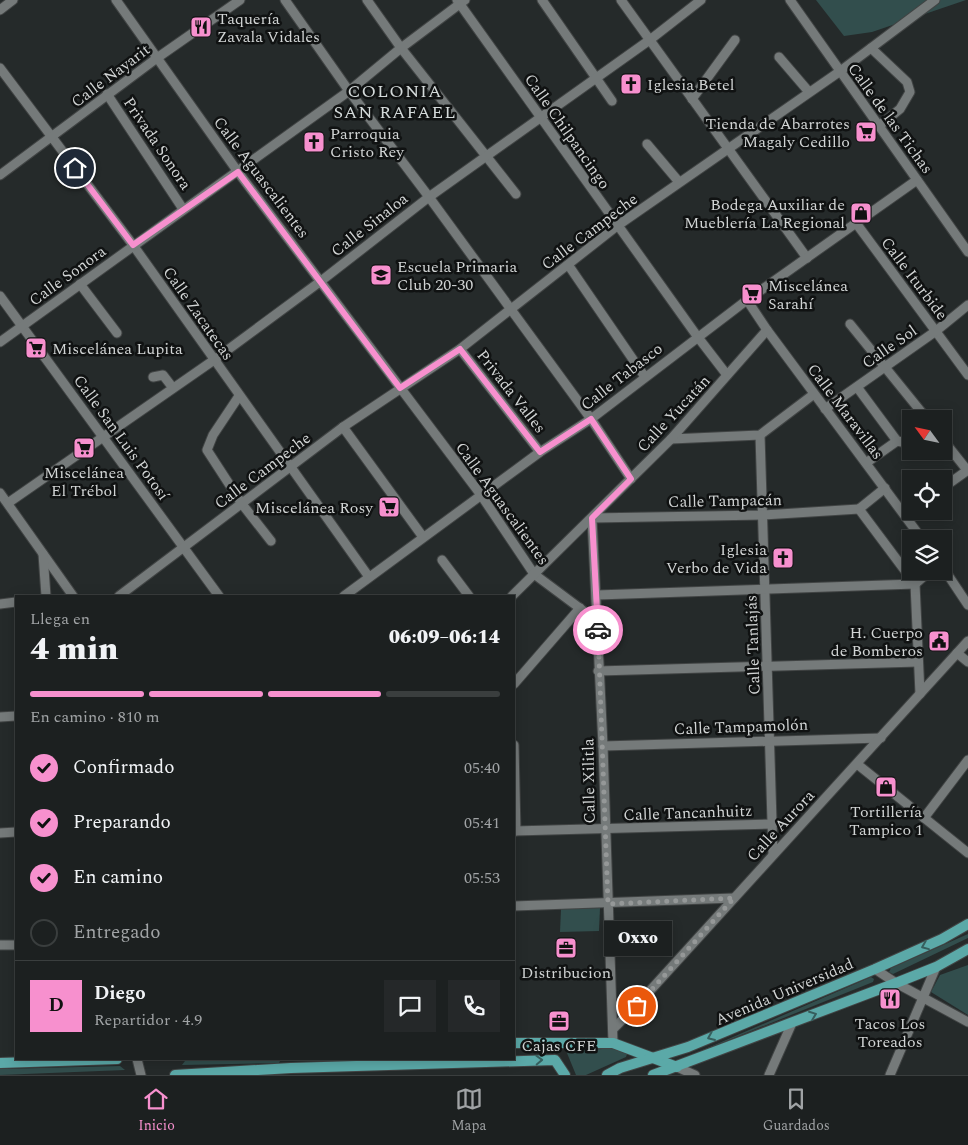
<!DOCTYPE html>
<html lang="es">
<meta charset="utf-8">
<style>
:root{--surface:#1c2020;--page:#252829;--text:#f1f3f6;--muted:#a0a3a5;--line:#3a3e3e;--accent:#f790ce}
body{margin:0;font-family:Spectral,serif;background:var(--page);color:var(--text);height:100vh;display:flex;flex-direction:column;font-size:19px;white-space:nowrap}
*{box-sizing:border-box;margin:0}
p{font-size:16px;color:var(--muted)}
.icon{flex:none;width:28px;height:28px;fill:none;stroke:currentColor;stroke-width:2;stroke-linecap:round;stroke-linejoin:round}
.map{position:relative;flex:1;overflow:hidden}
.panel{position:absolute;left:15px;top:595px;width:500px;height:465px;display:flex;flex-direction:column;background:var(--surface);border-radius:0px;box-shadow:0 2px 12px #0003,0 0 0 1px var(--line)}
.panel>*{flex:none}
.needle{width:32px;rotate:303deg}
.buttons{position:absolute;left:902px;top:410px;display:grid;gap:10px}
.buttons a{display:grid;place-items:center;width:50px;height:50px;border-radius:0px;background:var(--surface);box-shadow:0 2px 12px #0003,0 0 0 1px var(--line);font-size:25px}
.pin{position:absolute;display:grid;place-items:center;width:42px;height:42px;color:#fff;margin:-21px;border:2px solid #fff;border-radius:50%;box-shadow:0 1px 5px #0007}
.courier{position:absolute;display:grid;place-items:center;width:50px;height:50px;margin:-25px;border:4px solid #f790ce;border-radius:50%;background:#fff;color:#222;box-shadow:0 1px 6px #0007}
.bubble{position:absolute;height:35px;border-radius:0px;background:var(--surface);box-shadow:0 2px 12px #0003,0 0 0 1px var(--line);font-size:16px;font-weight:800;line-height:35px;text-align:center}
.head em{font-style:normal;font-weight:800}
.head div{display:flex;flex-direction:column-reverse}
.head{display:flex;align-items:center;justify-content:space-between;height:85px;padding:0 15px}
h1{font-size:32px;font-weight:800;line-height:38px}
.bar{display:grid;grid-template-columns:repeat(4,1fr);gap:8px 5px;align-content:center;height:60px;padding:0 15px}
.bar i{height:6px;border-radius:4px;background:var(--line)}
.bar .on{background:var(--accent)}
.bar p{grid-column:span 4}
.line{display:flex;align-items:center;gap:12px;padding:0 15px;border-top:1px solid var(--line)}
.line div{flex:1}
.round{display:grid;place-items:center;flex:none;width:52px;height:52px;border-radius:0px;background:var(--page)}
ol{padding:0 15px;list-style:none}
li{display:flex;align-items:center;gap:15px;height:55px}
li p{margin-inline-start:auto}
li .icon{padding:5px;border-radius:50%;background:var(--accent);color:#111;stroke-width:4}
li:last-child{color:var(--muted)}
li i{width:28px;height:28px;border:2px solid var(--line);border-radius:50%}
.dock{display:flex;justify-content:space-around;align-items:center;height:70px;border-top:1px solid var(--line);background:var(--surface);font-size:14px;color:var(--muted)}
.dock a{display:grid;justify-items:center;gap:2px}
.dock .on{color:var(--accent)}
.map>svg:first-child{display:block}
.green{fill:#324e4d}
.lines{fill:none;stroke-linecap:round;stroke-linejoin:round}
.minor-casing{stroke:#414444;stroke-width:11}
.major-casing{stroke:#414444;stroke-width:12}
.minor{stroke:#757a7a;stroke-width:9}
.major{stroke:#5ba9a8;stroke-width:10}
.oneway{stroke:#365e5d}
.done{stroke:#959898;stroke-width:5;stroke-dasharray:0 9}
.route{stroke:#f790ce;stroke-width:6}
.labels{text-anchor:middle;stroke-width:5;stroke-linejoin:round;paint-order:stroke}
.poi-label{font-size:16px;fill:#d1d4d4;stroke:#101212;text-anchor:start}
.street-label{font-size:16px;fill:#d1d4d4;stroke:#101212}
.neighbourhood-label{font-size:18px;letter-spacing:1px;fill:#d3d9d9;stroke:#101212}
</style>
<div class="map">
<svg width="968" height="1075" viewBox="0 0 968 1075">
<rect width="100%" height="100%" fill="#252a2a"/>
<g class="green">
<polygon points="816,0 966,0 872,32 844,36"/>
<polygon points="600,908 599,931 560,932 561,909"/>
<polygon points="968,934 968,938 893,974 889,972 891,968"/>
<polygon points="968,965 968,1015 931,992 940,975"/>
<polygon points="871,977 874,979 873,982 694,1054"/>
<polygon points="619,1048 627,1054 626,1057 586,1075 576,1075 567,1053 569,1051"/>
<polygon points="245,1059 281,1059 279,1063 182,1065 185,1061"/>
<polygon points="120,1066 125,1070 0,1075 0,1069"/>
</g>
<g class="lines">
<g class="minor-casing">
<g id="minor">
<polyline points="116,0 238,172 481,495 534,574 597,621"/>
<polyline points="285,0 349,91 429,197 591,419 631,479"/>
<polyline points="367,0 401,48 516,194"/>
<polyline points="457,0 697,336 727,375"/>
<polyline points="542,0 612,101"/>
<polyline points="621,0 807,258"/>
<polyline points="790,0 968,252"/>
<polyline points="0,10 13,0"/>
<polyline points="871,48 907,82 910,92 900,109 879,126"/>
<polyline points="779,57 809,92"/>
<polyline points="0,68 133,245 369,577"/>
<polyline points="107,94 183,209"/>
<polyline points="692,99 735,40"/>
<polyline points="647,144 679,182"/>
<polyline points="0,175 157,58 240,0"/>
<polyline points="856,223 968,375"/>
<polyline points="569,266 645,377"/>
<polyline points="80,284 117,333"/>
<polyline points="0,296 219,596"/>
<polyline points="747,300 767,330 922,539"/>
<polyline points="850,324 927,419"/>
<polyline points="0,342 349,91 401,48 465,0"/>
<polyline points="460,349 540,452"/>
<polyline points="153,377 163,375 173,388"/>
<polyline points="857,387 897,441"/>
<polyline points="239,396 213,435 207,450 242,504 271,541"/>
<polyline points="825,409 936,331 968,305"/>
<polyline points="343,427 423,537"/>
<polyline points="760,435 773,854"/>
<polyline points="671,439 760,435 814,394"/>
<polyline points="944,441 967,470"/>
<polyline points="866,463 897,441 902,442 911,435"/>
<polyline points="944,487 968,470"/>
<polyline points="0,493 73,596"/>
<polyline points="8,503 214,360 321,281 429,197 651,39 701,0"/>
<polyline points="859,509 915,584 920,694"/>
<polyline points="859,509 885,488"/>
<polyline points="43,554 46,596"/>
<polyline points="442,560 469,596"/>
<polyline points="944,569 968,605"/>
<polyline points="597,595 915,584 930,571"/>
<polyline points="119,596 343,427 460,349 617,226 839,72 935,0"/>
<polyline points="344,596 540,452 591,419 747,300 917,180"/>
<polyline points="512,596 671,439 767,330"/>
<polyline points="0,604 16,602"/>
<polyline points="957,653 968,662"/>
<polyline points="598,671 918,662"/>
<polyline points="514,684 580,608"/>
<polyline points="0,717 16,716"/>
<polyline points="514,745 516,831"/>
<polyline points="603,746 881,738"/>
<polyline points="857,764 968,853"/>
<polyline points="924,818 968,760"/>
<polyline points="514,831 773,824"/>
<polyline points="0,833 16,832"/>
<polyline points="514,906 734,898"/>
<polyline points="0,945 16,945"/>
<polyline points="875,969 896,983 968,1022"/>
<polyline points="613,1029 637,1005 968,641"/>
<polyline points="613,1043 603,746 592,518 763,515 859,509"/>
<polyline points="137,1059 141,1075"/>
<polyline points="677,1067 695,1075"/>
<polyline points="769,1075 792,1023"/>
<polyline points="890,1075 936,967"/>
</g>
</g>
<g class="major-casing">
<g id="major">
<polyline points="514,1043 613,1043 677,1067"/>
<polyline points="0,1063 117,1059"/>
<polyline points="175,1075 291,1068 555,1060 565,1075"/>
<polyline points="607,1075 620,1068 688,1047 875,969 942,939 968,924"/>
<polyline points="653,1075 896,983 936,967 968,949"/>
</g>
</g>
<use href="#minor" class="minor"/>
<use href="#major" class="major"/>
</g>
<defs><path id="oneway-chevron" d="M-2-3.5L2.5 0L-2 3.5" fill="none" stroke-width="1.6" stroke-linecap="round" stroke-linejoin="round" transform="scale(1.25)"/></defs>
<g class="oneway">
<use href="#oneway-chevron" transform="translate(925 946) rotate(158)"/>
<use href="#oneway-chevron" transform="translate(813 1015) rotate(-21)"/>
<use href="#oneway-chevron" transform="translate(711 1037) rotate(157)"/>
<use href="#oneway-chevron" transform="translate(539 1060) rotate(-2)"/>
</g>
<g class="lines">
<polyline class="done" points="598,630 608,904 734,898 637,1006"/>
<polyline class="route" points="75,168 133,245 238,172 400,388 460,349 540,452 591,419 631,479 592,518 598,630"/>
</g>
<defs>
<g id="restaurant-square" transform="scale(1.125)"><rect x="-9" y="-9" width="18" height="18" rx="4" fill="#f790ce" stroke="#101212"/><path d="M-5-6h1v4h1v-4h1v4h1v-4h1v5L-1.5 .5V6h-2V.5L-5-1ZM5-6V6H3V1.5H1.5Q1.5-4 5-6Z" fill="#111"/></g>
<g id="church-square" transform="scale(1.125)"><rect x="-9" y="-9" width="18" height="18" rx="4" fill="#f790ce" stroke="#101212"/><path d="M-1.2-6h2.4v3.5h3.3v2.4h-3.3V6h-2.4V-.1h-3.3v-2.4h3.3Z" fill="#111"/></g>
<g id="supermarket-square" transform="scale(1.125)"><rect x="-9" y="-9" width="18" height="18" rx="4" fill="#f790ce" stroke="#101212"/><path d="M-6-5.5h2.5l.6 2H6L4.5 2H-2.5L-4.4-4H-6ZM-1.5 3.2a1.3 1.3 0 1 0 .1 0ZM3 3.2a1.3 1.3 0 1 0 .1 0Z" fill="#111"/></g>
<g id="shop-square" transform="scale(1.125)"><rect x="-9" y="-9" width="18" height="18" rx="4" fill="#f790ce" stroke="#101212"/><path d="M-5-2.5h2.3a2.7 3.5 0 0 1 5.4 0H5L5.5 6h-11ZM-1.5-2.5h3a1.5 2.3 0 0 0-3 0Z" fill="#111"/></g>
<g id="school-square" transform="scale(1.125)"><rect x="-9" y="-9" width="18" height="18" rx="4" fill="#f790ce" stroke="#101212"/><path d="M0-5L7-2L0 1L-7-2ZM-4 1L0 2.5L4 1V4Q0 6-4 4Z" fill="#111"/></g>
<g id="civic-square" transform="scale(1.125)"><rect x="-9" y="-9" width="18" height="18" rx="4" fill="#f790ce" stroke="#101212"/><path d="M-.6-6.5H3V-4.5H.6V-3L4-1V1h2V6H-6V1h2V-1L-.6-3ZM-1.2 2.5V6h2.4V2.5Z" fill="#111"/></g>
<g id="office-square" transform="scale(1.125)"><rect x="-9" y="-9" width="18" height="18" rx="4" fill="#f790ce" stroke="#101212"/><path d="M-6-3h4V-5.5h4V-3h4V5H-6ZM-1-4.5V-3h2v-1.5ZM-6 0V1H6V0Z" fill="#111"/></g>
</defs>
<g fill-rule="evenodd">
<use href="#restaurant-square" x="201" y="27"/>
<use href="#church-square" x="631" y="84"/>
<use href="#supermarket-square" x="866" y="132"/>
<use href="#church-square" x="314" y="142"/>
<use href="#shop-square" x="861" y="213"/>
<use href="#school-square" x="381" y="275"/>
<use href="#supermarket-square" x="752" y="294"/>
<use href="#supermarket-square" x="36" y="348"/>
<use href="#supermarket-square" x="84" y="448"/>
<use href="#supermarket-square" x="389" y="507"/>
<use href="#church-square" x="783" y="558"/>
<use href="#civic-square" x="939" y="641"/>
<use href="#shop-square" x="886" y="787"/>
<use href="#office-square" x="566" y="948"/>
<use href="#restaurant-square" x="890" y="999"/>
<use href="#office-square" x="559" y="1021"/>
</g>
<g class="labels">
<g class="poi-label">
<text x="217" y="24">Taquería<tspan x="217" dy="18">Zavala Vidales</tspan></text>
<text x="647" y="90">Iglesia Betel</text>
<text x="850" y="129" text-anchor="end">Tienda de Abarrotes<tspan x="850" dy="18">Magaly Cedillo</tspan></text>
<text x="330" y="139">Parroquia<tspan x="330" dy="18">Cristo Rey</tspan></text>
<text x="845" y="210" text-anchor="end">Bodega Auxiliar de<tspan x="845" dy="18">Mueblería La Regional</tspan></text>
<text x="397" y="272">Escuela Primaria<tspan x="397" dy="18">Club 20-30</tspan></text>
<text x="768" y="291">Miscelánea<tspan x="768" dy="18">Sarahí</tspan></text>
<text x="52" y="354">Miscelánea Lupita</text>
<text x="84" y="478" text-anchor="middle">Miscelánea<tspan x="84" dy="18">El Trébol</tspan></text>
<text x="373" y="513" text-anchor="end">Miscelánea Rosy</text>
<text x="767" y="555" text-anchor="end">Iglesia<tspan x="767" dy="18">Verbo de Vida</tspan></text>
<text x="923" y="638" text-anchor="end">H. Cuerpo<tspan x="923" dy="18">de Bomberos</tspan></text>
<text x="886" y="817" text-anchor="middle">Tortillería<tspan x="886" dy="18">Tampico 1</tspan></text>
<text x="566" y="978" text-anchor="middle">Distribucion</text>
<text x="890" y="1029" text-anchor="middle">Tacos Los<tspan x="890" dy="18">Toreados</tspan></text>
<text x="559" y="1051" text-anchor="middle">Cajas CFE</text>
</g>
<g class="street-label">
<text transform="translate(110 75) rotate(-37)" y="6">Calle Nayarit</text>
<text transform="translate(891 118) rotate(54)" y="6">Calle de las Tichas</text>
<text transform="translate(568 131) rotate(55)" y="6">Calle Chilpancingo</text>
<text transform="translate(158 143) rotate(56)" y="6">Privada Sonora</text>
<text transform="translate(262 177) rotate(53)" y="6">Calle Aguascalientes</text>
<text transform="translate(369 224) rotate(-38)" y="6">Calle Sinaloa</text>
<text transform="translate(589 231) rotate(-37)" y="6">Calle Campeche</text>
<text transform="translate(67 275) rotate(-36)" y="6">Calle Sonora</text>
<text transform="translate(915 278) rotate(53)" y="6">Calle Iturbide</text>
<text transform="translate(199 313) rotate(55)" y="6">Calle Zacatecas</text>
<text transform="translate(889 346) rotate(-35)" y="6">Calle Sol</text>
<text transform="translate(621 376) rotate(-38)" y="6">Calle Tabasco</text>
<text transform="translate(512 391) rotate(52)" y="6">Privada Valles</text>
<text transform="translate(846 411) rotate(53)" y="6">Calle Maravillas</text>
<text transform="translate(673 413) rotate(-47)" y="6">Calle Yucatán</text>
<text transform="translate(122 437) rotate(54)" y="6">Calle San Luis Potosí</text>
<text transform="translate(262 470) rotate(-37)" y="6">Calle Campeche</text>
<text transform="translate(725 500) rotate(-1)" y="6">Calle Tampacán</text>
<text transform="translate(503 503) rotate(54)" y="6">Calle Aguascalientes</text>
<text transform="translate(752 645) rotate(-92)" y="6">Calle Tanlajás</text>
<text transform="translate(741 726) rotate(-2)" y="6">Calle Tampamolón</text>
<text transform="translate(588 781) rotate(-91)" y="6">Calle Xilitla</text>
<text transform="translate(688 812) rotate(-2)" y="6">Calle Tancanhuitz</text>
<text transform="translate(780 825) rotate(-47)" y="6">Calle Aurora</text>
<text transform="translate(784 991) rotate(-23)" y="6">Avenida Universidad</text>
</g>
<g class="neighbourhood-label">
<text x="395" y="97">COLONIA<tspan x="395" dy="21">SAN RAFAEL</tspan></text>
</g>
</g>
</svg>
<div class="buttons">
<a><svg class="needle" viewBox="-14 -14 28 28"><path d="M0-13l5 13h-10z" fill="#e53935"/><path d="M0 13l5-13h-10z" fill="#a0a3a5"/></svg></a>
<a><svg class="icon" aria-label="locate" viewBox="0 0 24 24"><circle cx="12" cy="12" r="6"/><path d="M12 2v4M12 18v4M2 12h4M18 12h4"/></svg></a>
<a><svg class="icon" aria-label="layers" viewBox="0 0 24 24"><path d="M12 4l9 5-9 5-9-5zM3 14l9 5 9-5"/></svg></a>
</div>
<div class="pin" style="left:637px;top:1006px;background:#ea580c"><svg class="icon" aria-label="bag" viewBox="0 0 24 24"><path d="M5 8h14l-1 12H6zM9 8a3 3 0 0 1 6 0"/></svg></div>
<div class="pin" style="left:75px;top:168px;background:#1f2937"><svg class="icon" aria-label="home" viewBox="0 0 24 24"><path d="M3 11l9-7 9 7M6 9v11h12V9"/></svg></div>
<div class="courier" style="left:598px;top:630px"><svg class="icon" aria-label="car" viewBox="0 0 24 24"><path d="M5 17H2v-5l4-1 3-4h7l3 4 3 1v5h-3M9 17h6M6 11h13"/><circle cx="7" cy="17" r="2"/><circle cx="17" cy="17" r="2"/></svg></div>
<div class="bubble" style="left:604px;top:921px;width:68px">Oxxo</div>
<section class="panel">
<div class="head"><div><h1>4 min</h1><p>Llega en</p></div><em>06:09–06:14</em></div>
<div class="bar"><i class="on"></i><i class="on"></i><i class="on"></i><i></i><p>En camino · 810 m</p></div>
<ol>
<li><svg class="icon" aria-label="check" viewBox="0 0 24 24"><path d="M5 12l5 5 9-10"/></svg>Confirmado<p>05:40</p></li>
<li><svg class="icon" aria-label="check" viewBox="0 0 24 24"><path d="M5 12l5 5 9-10"/></svg>Preparando<p>05:41</p></li>
<li><svg class="icon" aria-label="check" viewBox="0 0 24 24"><path d="M5 12l5 5 9-10"/></svg>En camino<p>05:53</p></li>
<li><i></i>Entregado</li>
</ol>
<div class="line" style="height:90px"><b class="round" style="background:var(--accent);color:#111">D</b><div><b>Diego</b><p>Repartidor · 4.9</p></div><a class="round"><svg class="icon" aria-label="chat" viewBox="0 0 24 24"><path d="M4 5h16v11H9l-5 4z"/></svg></a><a class="round"><svg class="icon" aria-label="phone" viewBox="0 0 24 24"><path d="M5 4h4l2 5-3 2q2 4 5 5l2-3 5 2v4C11 20 4 13 5 4z"/></svg></a></div>
</section>
</div>
<nav class="dock">
<a class="on"><svg class="icon" aria-label="home" viewBox="0 0 24 24"><path d="M3 11l9-7 9 7M6 9v11h12V9"/></svg>Inicio</a>
<a><svg class="icon" aria-label="map" viewBox="0 0 24 24"><path d="M3 6l6-2 6 2 6-2v14l-6 2-6-2-6 2zM9 4v14M15 6v14"/></svg>Mapa</a>
<a><svg class="icon" aria-label="saved" viewBox="0 0 24 24"><path d="M7 4h10v16l-5-4-5 4z"/></svg>Guardados</a>
</nav>
